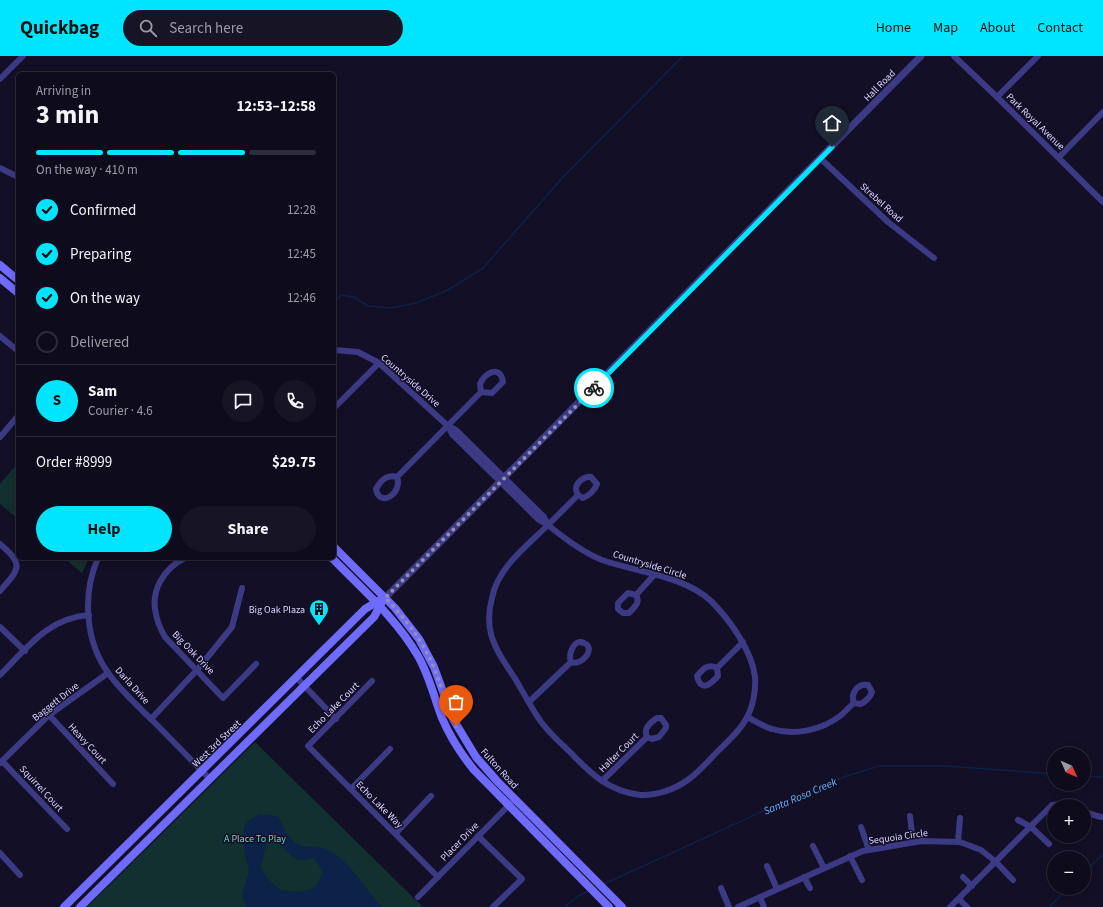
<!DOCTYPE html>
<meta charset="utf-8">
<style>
:root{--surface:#0e0b1c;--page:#171425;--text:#f1f3f6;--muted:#9b9ba3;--line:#2e2b3b;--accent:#00e5ff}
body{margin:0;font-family:"Source Sans 3",sans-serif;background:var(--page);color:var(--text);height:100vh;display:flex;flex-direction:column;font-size:15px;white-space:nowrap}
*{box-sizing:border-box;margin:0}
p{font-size:13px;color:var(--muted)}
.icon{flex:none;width:22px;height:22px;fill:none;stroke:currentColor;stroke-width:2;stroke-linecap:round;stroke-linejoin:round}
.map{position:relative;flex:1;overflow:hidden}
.side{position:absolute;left:16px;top:16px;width:320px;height:488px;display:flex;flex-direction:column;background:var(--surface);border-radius:6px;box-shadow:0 2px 10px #0003,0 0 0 1px var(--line)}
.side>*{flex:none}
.needle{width:26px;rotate:135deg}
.buttons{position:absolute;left:1047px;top:691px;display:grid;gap:8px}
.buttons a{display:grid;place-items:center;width:44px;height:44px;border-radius:50%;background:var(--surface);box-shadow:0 2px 10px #0003,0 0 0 1px var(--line);font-size:20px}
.pin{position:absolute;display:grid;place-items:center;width:34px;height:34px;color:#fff;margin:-41px -17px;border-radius:50% 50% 50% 0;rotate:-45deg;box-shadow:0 0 4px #0007}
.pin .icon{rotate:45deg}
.courier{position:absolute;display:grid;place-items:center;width:40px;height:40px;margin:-20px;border:3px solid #00e5ff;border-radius:50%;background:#fff;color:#222;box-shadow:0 1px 5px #0007}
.headline em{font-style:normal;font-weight:700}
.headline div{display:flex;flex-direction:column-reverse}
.headline{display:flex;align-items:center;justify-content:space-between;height:68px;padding:0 20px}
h1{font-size:26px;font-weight:700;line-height:30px}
.bar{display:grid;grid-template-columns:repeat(4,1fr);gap:6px 4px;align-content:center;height:48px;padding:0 20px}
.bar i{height:5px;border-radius:3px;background:var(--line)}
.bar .active{background:var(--accent)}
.bar p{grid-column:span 4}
.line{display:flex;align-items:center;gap:10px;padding:0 20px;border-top:1px solid var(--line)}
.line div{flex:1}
.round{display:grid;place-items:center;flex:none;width:42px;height:42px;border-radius:21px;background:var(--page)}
ol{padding:0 20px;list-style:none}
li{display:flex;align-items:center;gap:12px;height:44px}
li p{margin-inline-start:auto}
li .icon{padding:4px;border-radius:50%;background:var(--accent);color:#111;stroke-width:4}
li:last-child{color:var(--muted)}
li i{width:22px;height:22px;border:2px solid var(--line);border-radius:50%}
.button{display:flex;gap:8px;margin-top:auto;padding:8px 20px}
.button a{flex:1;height:46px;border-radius:24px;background:var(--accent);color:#111;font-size:16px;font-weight:700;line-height:46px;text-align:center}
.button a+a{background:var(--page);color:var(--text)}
header{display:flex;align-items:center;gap:24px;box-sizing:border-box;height:56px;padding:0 20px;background:var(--accent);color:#111}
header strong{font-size:19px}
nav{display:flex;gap:22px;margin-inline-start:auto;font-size:14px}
.search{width:280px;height:36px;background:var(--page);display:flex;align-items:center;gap:10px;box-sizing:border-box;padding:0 14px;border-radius:22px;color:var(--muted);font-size:15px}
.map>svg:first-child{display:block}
.green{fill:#12302f}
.water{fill:#0c2248;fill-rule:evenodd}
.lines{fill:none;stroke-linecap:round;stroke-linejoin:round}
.stream{stroke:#0c2248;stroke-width:1.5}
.minor{stroke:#3d3a85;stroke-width:6}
.tertiary{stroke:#3d3a85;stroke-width:7}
.secondary{stroke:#6f6bff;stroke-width:8}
.done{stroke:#948fb3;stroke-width:4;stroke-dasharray:0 7.2}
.route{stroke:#00e5ff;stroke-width:5}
.labels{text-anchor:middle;stroke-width:3;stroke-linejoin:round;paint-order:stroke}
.street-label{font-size:10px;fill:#d9d4ff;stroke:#130f26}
.poi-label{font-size:10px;fill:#d9d4ff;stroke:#130f26;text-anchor:end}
.park-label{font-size:10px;fill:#5fe0c0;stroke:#130f26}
.water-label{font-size:11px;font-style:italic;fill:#62b6ff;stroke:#130f26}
</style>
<header>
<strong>Quickbag</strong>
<div class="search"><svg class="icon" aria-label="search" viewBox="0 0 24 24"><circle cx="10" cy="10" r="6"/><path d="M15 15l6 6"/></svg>Search here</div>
<nav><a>Home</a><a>Map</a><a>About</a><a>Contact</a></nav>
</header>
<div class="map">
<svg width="1103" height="851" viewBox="0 0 1103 851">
<rect width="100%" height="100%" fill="#130f26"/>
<g class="green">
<polygon points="18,407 18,463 0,448 0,428"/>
<polygon points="64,502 89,502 82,517"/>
<polygon points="255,686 423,851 87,851"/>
</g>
<path class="water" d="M259,758l17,2 4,4 6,13 10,11c8,4 19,1 27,4 26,10 41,40 59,59h-136l-4,-12 7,-24 -4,-16 -2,-20 1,-7 4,-7zM275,783c9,7 15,21 28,21 3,0 7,-1 10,-2l5,6 5,8 -3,7 -4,7 -5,3 -11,3 -20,-2 -11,-10 -7,-10 -1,-5 5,-20 5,-5z"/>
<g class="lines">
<g class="stream">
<polyline points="334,247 341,239 354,241 368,250 391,252 416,247 448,234 483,212 564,120 683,0"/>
<polyline points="1084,720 1103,721"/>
<polyline points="1084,817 1103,798"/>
<polyline points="604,828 818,730 850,719 879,710 945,710 1054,718"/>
<polyline points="565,851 578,840 588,835"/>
<polyline points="1049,851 1069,832"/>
</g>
<g class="minor">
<polyline points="954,0 997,41 1103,146"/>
<polyline points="0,23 23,0"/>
<polyline points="997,41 1038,0"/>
<polyline points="1059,101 1103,56"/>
<polyline points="820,102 888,166 934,202"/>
<polyline points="0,112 18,121"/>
<polyline points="0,280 18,295"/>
<polyline points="334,294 358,296 379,307 448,370 452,378 539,464 548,469"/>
<polyline points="334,352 379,307"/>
<polyline points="448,370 456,374 544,461 548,469"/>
<polyline points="0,381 18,360"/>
<path d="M397,421c6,17 -18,31 -21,12 5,-9 11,-15 21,-12l84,-85 11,1 11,-11c-3,-18 -18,-9 -23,2l1,8"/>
<path d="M548,469c17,14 34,27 54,35 34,12 83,16 109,41 19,19 41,50 44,76 1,12 -2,30 -8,40 -6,13 -19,24 -29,34 -9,9 -18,20 -29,28 -13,10 -33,17 -49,16 -32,-4 -50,-22 -71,-44 -10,-9 -20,-19 -28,-29 -9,-13 -17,-28 -25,-42 -9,-14 -21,-30 -25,-46 -3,-12 -2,-25 1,-36 6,-31 35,-52 56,-73z"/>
<path d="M548,469l30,-30 5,3c6,-2 12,-8 14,-14l-6,-7c-6,-1 -15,5 -15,12 0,1 1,5 2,6"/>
<path d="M0,488c25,21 19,25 0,47"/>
<path d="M98,502c-16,36 -13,84 11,116 12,17 29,32 44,47 19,19 38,39 57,58"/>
<path d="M185,502c-21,10 -35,33 -29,56 1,8 5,16 9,23l58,61 33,-34"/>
<path d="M636,539c5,8 -2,12 -7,18h-6l-5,-4v-6l10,-10 8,2 18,-20"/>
<polyline points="0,571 25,595"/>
<path d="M717,612l1,8c-7,8 -17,17 -21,0 6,-7 11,-13 20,-8l26,-26"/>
<path d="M0,619c27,-27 48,-57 89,-60"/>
<polyline points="297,622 336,663"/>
<polyline points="372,625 308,690 438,821"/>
<path d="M529,646l42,-40c10,5 26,-14 13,-19 -10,-5 -16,11 -13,19"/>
<polyline points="49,659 113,728"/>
<path d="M747,661c8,4 17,10 25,12 22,7 50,1 68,-13 5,-4 9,-9 14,-13l7,1c5,-3 9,-6 11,-12l-4,-7c-10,-2 -18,8 -14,18"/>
<polyline points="151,663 197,614 232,571 242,532"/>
<polyline points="2,705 67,773"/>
<polyline points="0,707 49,659 108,617"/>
<path d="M602,725l45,-44 5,2 7,-2 7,-9v-3l-5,-7h-4c-7,5 -14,10 -10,19"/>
<polyline points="351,733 390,693"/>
<polyline points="1084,756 1101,761"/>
<polyline points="910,760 913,786"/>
<polyline points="1018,764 1031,771 1049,788"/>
<polyline points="861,771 869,794"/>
<polyline points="396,777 431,740"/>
<polyline points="478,780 522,823 493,851"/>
<polyline points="958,786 960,762"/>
<polyline points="813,790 824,812"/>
<polyline points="0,797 20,819"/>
<polyline points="850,800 862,824"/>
<polyline points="767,810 777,833"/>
<polyline points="804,821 810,832"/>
<polyline points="963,821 972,830"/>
<polyline points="721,832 729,851"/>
<polyline points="418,841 511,747"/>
<polyline points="760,841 764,851"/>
<polyline points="959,843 967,851"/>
<polyline points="738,851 863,795 922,785 960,786 981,794 996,806 1013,824"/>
<polyline points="950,851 1052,749 1062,748 1068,750"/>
</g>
<polyline class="tertiary" points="385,542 921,0"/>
<g class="secondary">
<polyline points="0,209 18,224"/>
<polyline points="0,222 18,237"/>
<polyline points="334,491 395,552 419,583 434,611 453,663 476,701 497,725 622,851"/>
<path d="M332,502c30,31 64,60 86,98 11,19 16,41 24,62 8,19 19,36 32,52l135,137"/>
<polyline points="64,851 365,553 380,544"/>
<polyline points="80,851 374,561 381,548"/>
</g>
</g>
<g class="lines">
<path class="done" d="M456,670c-9,-19 -14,-39 -22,-58 -11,-27 -29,-50 -49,-70l209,-210"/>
<polyline class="route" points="594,332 832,91"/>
</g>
<defs>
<g id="building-pin" transform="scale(1)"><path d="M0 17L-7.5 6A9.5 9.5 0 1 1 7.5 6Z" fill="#00e5ff" stroke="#130f26"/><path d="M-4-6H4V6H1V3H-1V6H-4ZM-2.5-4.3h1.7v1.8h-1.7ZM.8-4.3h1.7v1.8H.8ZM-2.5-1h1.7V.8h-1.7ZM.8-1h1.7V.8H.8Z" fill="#111"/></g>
</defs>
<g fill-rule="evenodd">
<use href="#building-pin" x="319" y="553"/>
</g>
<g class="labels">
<g class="street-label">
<text transform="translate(879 29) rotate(-45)" y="4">Hall Road</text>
<text transform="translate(1036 65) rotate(44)" y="4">Park Royal Avenue</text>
<text transform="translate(882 146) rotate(42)" y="4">Strebel Road</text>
<text transform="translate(411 324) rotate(41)" y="4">Countryside Drive</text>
<text transform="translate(650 508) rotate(17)" y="4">Countryside Circle</text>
<text transform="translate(194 596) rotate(46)" y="4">Big Oak Drive</text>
<text transform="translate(133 629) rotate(48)" y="4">Darla Drive</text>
<text transform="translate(55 645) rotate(-38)" y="4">Baggett Drive</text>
<text transform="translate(333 651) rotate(-45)" y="4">Echo Lake Court</text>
<text transform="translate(88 687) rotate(47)" y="4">Heavy Court</text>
<text transform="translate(216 687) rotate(-44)" y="4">West 3rd Street</text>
<text transform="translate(618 696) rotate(-45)" y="4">Halter Court</text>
<text transform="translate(500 712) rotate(48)" y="4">Fulton Road</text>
<text transform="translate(42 732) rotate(47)" y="4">Squirrel Court</text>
<text transform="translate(380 748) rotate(45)" y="4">Echo Lake Way</text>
<text transform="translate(898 780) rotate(-8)" y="4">Sequoia Circle</text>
<text transform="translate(459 785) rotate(-46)" y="4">Placer Drive</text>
</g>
<g class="poi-label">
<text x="305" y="557">Big Oak Plaza</text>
</g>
<g class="park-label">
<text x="255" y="786">A Place To Play</text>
</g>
<g class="water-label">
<text transform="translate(800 740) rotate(-23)" y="4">Santa Rosa Creek</text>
</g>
</g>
</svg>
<div class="buttons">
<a><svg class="needle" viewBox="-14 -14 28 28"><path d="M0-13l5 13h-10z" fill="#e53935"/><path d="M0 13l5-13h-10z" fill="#9b9ba3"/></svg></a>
<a>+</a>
<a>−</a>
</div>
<div class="pin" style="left:456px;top:670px;background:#ea580c"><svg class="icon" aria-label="bag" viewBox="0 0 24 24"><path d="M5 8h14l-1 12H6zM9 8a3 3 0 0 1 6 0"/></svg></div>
<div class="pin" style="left:832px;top:91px;background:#1f2937"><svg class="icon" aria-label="home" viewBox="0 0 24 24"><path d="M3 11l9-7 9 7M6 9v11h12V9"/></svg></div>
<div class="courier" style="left:594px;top:332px"><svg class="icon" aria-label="bike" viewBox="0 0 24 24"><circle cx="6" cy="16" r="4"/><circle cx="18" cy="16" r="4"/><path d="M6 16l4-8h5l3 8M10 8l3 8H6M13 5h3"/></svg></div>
<section class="side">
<div class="headline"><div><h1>3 min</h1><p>Arriving in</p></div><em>12:53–12:58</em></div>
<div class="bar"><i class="active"></i><i class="active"></i><i class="active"></i><i></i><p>On the way · 410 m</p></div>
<ol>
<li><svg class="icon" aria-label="check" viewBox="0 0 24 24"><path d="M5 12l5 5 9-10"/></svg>Confirmed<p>12:28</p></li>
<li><svg class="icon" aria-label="check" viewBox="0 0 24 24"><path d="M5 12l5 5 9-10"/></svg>Preparing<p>12:45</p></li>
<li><svg class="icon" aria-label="check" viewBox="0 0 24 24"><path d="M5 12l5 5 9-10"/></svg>On the way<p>12:46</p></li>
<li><i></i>Delivered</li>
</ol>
<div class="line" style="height:72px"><b class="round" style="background:var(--accent);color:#111">S</b><div><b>Sam</b><p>Courier · 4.6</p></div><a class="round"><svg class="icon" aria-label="chat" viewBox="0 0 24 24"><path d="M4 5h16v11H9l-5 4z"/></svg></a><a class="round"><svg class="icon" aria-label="phone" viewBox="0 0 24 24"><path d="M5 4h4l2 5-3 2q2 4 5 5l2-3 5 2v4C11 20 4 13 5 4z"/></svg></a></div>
<div class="line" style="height:52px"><div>Order #8999</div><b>$29.75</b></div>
<div class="button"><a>Help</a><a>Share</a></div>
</section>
</div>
